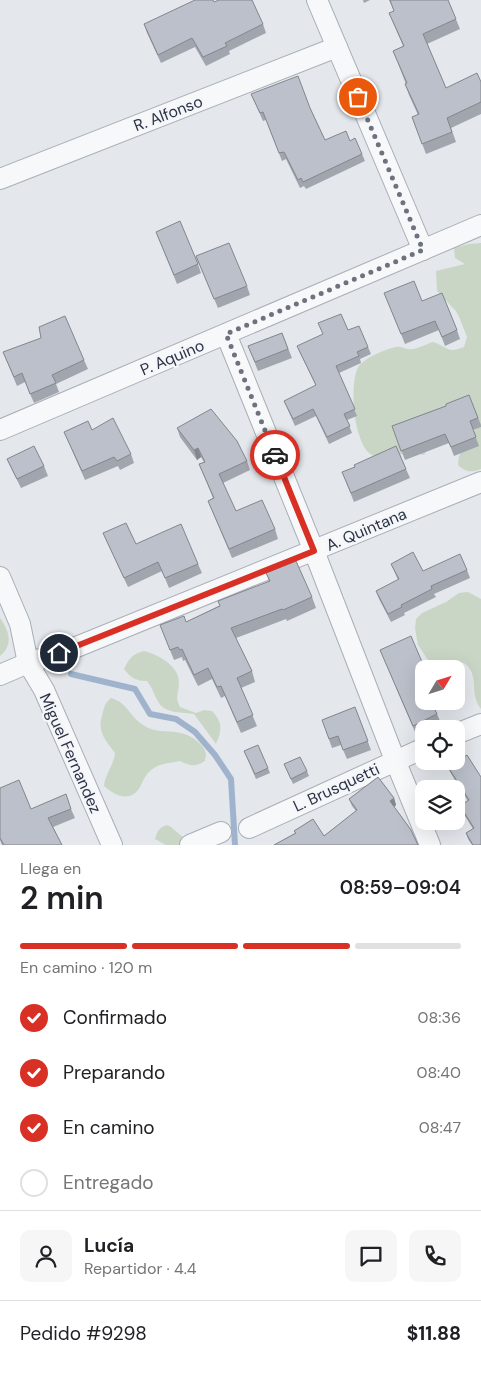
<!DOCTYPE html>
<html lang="es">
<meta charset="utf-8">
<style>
:root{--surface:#fff;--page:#f6f6f6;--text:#202124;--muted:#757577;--line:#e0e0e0;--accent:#d93025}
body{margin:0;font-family:"DM Sans",sans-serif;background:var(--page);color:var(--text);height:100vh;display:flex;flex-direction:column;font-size:19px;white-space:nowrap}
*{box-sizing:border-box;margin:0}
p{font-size:16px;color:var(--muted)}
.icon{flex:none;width:28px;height:28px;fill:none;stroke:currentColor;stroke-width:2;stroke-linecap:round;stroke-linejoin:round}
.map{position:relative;height:845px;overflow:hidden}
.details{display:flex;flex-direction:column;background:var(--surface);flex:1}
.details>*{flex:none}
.needle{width:32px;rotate:52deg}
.buttons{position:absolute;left:415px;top:660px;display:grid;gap:10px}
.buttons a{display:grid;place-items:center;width:50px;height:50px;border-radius:10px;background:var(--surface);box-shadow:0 5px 20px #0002;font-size:25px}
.pin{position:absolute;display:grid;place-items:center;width:42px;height:42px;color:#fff;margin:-21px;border:2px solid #fff;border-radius:50%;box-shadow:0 1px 5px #0007}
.courier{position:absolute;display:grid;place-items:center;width:50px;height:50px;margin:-25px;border:4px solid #d93025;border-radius:50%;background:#fff;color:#222;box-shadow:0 1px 6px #0007}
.head em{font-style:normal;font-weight:600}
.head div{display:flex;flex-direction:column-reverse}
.head{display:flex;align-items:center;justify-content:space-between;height:85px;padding:0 20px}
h1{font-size:32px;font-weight:600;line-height:38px}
.bar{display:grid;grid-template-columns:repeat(4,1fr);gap:8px 5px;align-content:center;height:60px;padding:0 20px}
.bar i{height:6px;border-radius:4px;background:var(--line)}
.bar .current{background:var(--accent)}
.bar p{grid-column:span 4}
.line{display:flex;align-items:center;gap:12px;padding:0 20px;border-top:1px solid var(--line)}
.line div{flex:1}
.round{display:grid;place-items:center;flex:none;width:52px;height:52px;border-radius:10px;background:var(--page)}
ol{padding:0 20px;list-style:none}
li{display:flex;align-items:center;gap:15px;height:55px}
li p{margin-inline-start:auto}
li .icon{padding:5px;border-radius:50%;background:var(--accent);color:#fff;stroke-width:4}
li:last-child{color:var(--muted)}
li i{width:28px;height:28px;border:2px solid var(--line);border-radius:50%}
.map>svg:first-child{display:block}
.green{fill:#c9d6c5}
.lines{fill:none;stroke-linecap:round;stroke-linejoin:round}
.stream{stroke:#9fb4cc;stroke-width:6}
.minor-casing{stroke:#a9aeb7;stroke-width:22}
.minor{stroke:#f7f8fa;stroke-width:20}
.wall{fill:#a1a5ae}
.shaded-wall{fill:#83868d}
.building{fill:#bbc0ca;stroke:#83868d}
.done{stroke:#6c737f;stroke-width:5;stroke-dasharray:0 9}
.route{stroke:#d93025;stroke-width:6}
.labels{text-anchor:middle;stroke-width:4.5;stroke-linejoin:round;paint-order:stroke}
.street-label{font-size:16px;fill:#2b3445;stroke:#f4f6f9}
</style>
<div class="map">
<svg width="481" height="845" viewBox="0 0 481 845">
<rect width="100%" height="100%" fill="#e4e7ec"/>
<g class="green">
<path d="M481,243v226c-10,4 -16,3 -23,-4l1,-9 19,-31 -46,17 -8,13c-19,-6 -38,7 -52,0 -10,-5 -15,-26 -17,-37 -2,-11 -3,-43 4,-52 7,-9 27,-17 37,-19 5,-1 7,1 11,2 10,1 17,-4 26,-7 15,5 14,12 31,5l3,-10 -7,-18 -4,-8 -19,-20 -1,-20 29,-7 -10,-6 -1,-10 15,-4z"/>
<path d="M468,592l13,7v110c-13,-17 0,-33 -17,-46h-9l-7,5 -11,1 -5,-3 -14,-21 -3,-17 1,-9 6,-6 24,-11 13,-9z"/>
<path d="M0,618c9,13 14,26 0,38z"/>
<path d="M144,651c15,4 36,15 35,33 -1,11 -4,13 1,23l16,6 8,-3 8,1c11,12 10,19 4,33l-22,-30c-11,-2 -28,0 -35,-11 -5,-7 -6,-15 -12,-22 -11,0 -16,-3 -23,-12 5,-11 9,-15 20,-18z"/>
<path d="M111,698c17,5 18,18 32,27 11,8 24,5 37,8 9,1 25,11 26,21 0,2 -1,5 -1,7 -10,6 -15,5 -25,0 -8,2 -19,2 -26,7 -8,5 -10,11 -14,19 -9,16 -25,9 -36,-1 1,-12 10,-21 11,-33 -9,-12 -18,-21 -13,-37 2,-8 2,-12 9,-18z"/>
<path d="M167,825l4,2 14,12 28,6h-47l-11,-6c2,-7 4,-12 12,-14z"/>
</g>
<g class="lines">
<polyline class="stream" points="71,674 135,689 150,714 176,719 195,732 215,755 231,779 235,845"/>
<g class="minor-casing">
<g id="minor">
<polyline points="317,0 423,250"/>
<polyline points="0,179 337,47"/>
<polyline points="226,334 314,551 395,760 430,845"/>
<polyline points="0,430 481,225"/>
<polyline points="0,577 20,624 28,663 44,690 112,845"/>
<polyline points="0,675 28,663 74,648 481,482"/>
<polyline points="456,734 481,724"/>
<polyline points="249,828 424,748"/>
<polyline points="190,845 221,832"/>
</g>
</g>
<use href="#minor" class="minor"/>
</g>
<g class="wall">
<polygon points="363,0 370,0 364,3"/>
<polygon points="389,0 448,0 460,29 427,44 446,88 481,82 481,114 451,128 456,142 426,154 412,117 418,115 409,95 405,84 406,84 393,51 403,46 389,13 394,11"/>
<polygon points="214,2 263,24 266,33 229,51 230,54 206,66 195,47 161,63 147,33 144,24"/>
<polygon points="251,94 310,108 325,140 350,141 362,154 365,161 306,189 304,186 300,188 286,159 282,161 266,120 263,121"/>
<polygon points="156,232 198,264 201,273 177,284"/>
<polygon points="196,256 247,286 250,295 218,308"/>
<polygon points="422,301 457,330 460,339 445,346 439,330 405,344 388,302"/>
<polygon points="348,330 368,347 371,354 360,359 361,363 339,373 357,416 347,420 352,433 329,444 316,416 295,426 284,401 316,386 300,353 297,346"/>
<polygon points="282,333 292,358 258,371 248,346"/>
<polygon points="3,352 84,360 88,369 56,384 59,392 34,403 25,382 17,386"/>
<polygon points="469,395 481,425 481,427 473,430 479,446 454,456 449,443 405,460 392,426 446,406"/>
<polygon points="177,428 247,461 250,470 223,483 236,511 275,529 278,539 232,558 208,501 213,498 199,464 204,462 201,457 197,460 180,437"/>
<polygon points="92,430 131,454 134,463 120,470 118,466 85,480 64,432"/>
<polygon points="7,459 44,466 48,476 21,488 11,468"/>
<polygon points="406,469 410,478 354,502 342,472"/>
<polygon points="103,533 198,564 202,573 169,588 162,571 128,587 107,542"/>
<polygon points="391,564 423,571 467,570 470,578 434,594 436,597 404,613 405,615 391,622 379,599 376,591 398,580"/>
<polygon points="266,573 312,597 316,608 287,621 286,619 236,638 252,671 255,682 241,688 257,726 241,733 225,696 221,698 212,679 198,686 185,660 183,661 182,657 174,660 160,625 186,622 269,581"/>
<polygon points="380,650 424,701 437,714 440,721 415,732"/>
<polygon points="456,673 460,683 456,684"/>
<polygon points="355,707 371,750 347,759 341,745 332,748 322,720"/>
<polygon points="244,751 268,768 270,773 256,779"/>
<polygon points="284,764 307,771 309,776 293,784"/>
<polygon points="448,767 481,777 481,845 472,845 468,839 466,833 473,829 462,811 460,806 468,801 450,772"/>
<polygon points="378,777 394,798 396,805 394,807 411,830 418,845 274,845 295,833 294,831 313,819 324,836 356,811 352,806 349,799"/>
<polygon points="0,788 31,809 71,809 75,818 53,827 62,845 2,845 0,840"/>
</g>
<g class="shaded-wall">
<polygon points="198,448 201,457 197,460 194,450"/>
<polygon points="394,798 396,805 392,809 390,801"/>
</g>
<g class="building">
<polygon points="195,0 213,0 214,2 219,0 252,0 263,24 225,43 227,46 203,57 192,38 158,55 144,24"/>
<polygon points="390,0 448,0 456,19 423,34 446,88 477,73 481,82 481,102 447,118 452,132 422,144 412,117 419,114 405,84 407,83 393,51 404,46 389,13 394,11"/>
<polygon points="298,76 310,108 325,140 346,131 350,141 355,138 362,154 303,182 301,178 298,180 284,152 279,153 263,112 260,113 251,94"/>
<polygon points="180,221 198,264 174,275 156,232"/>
<polygon points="229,243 247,286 214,299 196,256"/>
<polygon points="414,281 422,301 442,293 457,330 442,337 435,321 401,334 384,293"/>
<polygon points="341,314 348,330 359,326 368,347 357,352 359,356 336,366 355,409 344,414 350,426 327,437 313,409 293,419 284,401 316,385 297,346 323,334 318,323"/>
<polygon points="65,316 84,360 52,375 56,383 30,394 22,373 14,377 3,352 41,338 39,327"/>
<polygon points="282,333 288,349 255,362 248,346"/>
<polygon points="469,395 478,418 470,421 476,437 451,447 445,434 401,451 392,426 446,406 446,404"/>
<polygon points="211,409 237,441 247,461 219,474 236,511 262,500 275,529 229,549 208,501 214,498 199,464 205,462 198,448 194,450 177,428"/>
<polygon points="113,418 131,454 117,461 114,457 82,471 64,432 88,421 92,430"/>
<polygon points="34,446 44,466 17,479 7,459"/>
<polygon points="396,446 406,469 351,493 342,472 355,467 354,465"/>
<polygon points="126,523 136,544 181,524 198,564 165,578 158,562 124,578 103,533"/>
<polygon points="413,552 423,571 460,554 467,570 431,586 432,589 401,605 402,607 388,614 376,591 399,579 391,564"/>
<polygon points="296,561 312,597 283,610 282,609 231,628 252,671 237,678 253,715 237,722 221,686 217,687 208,668 194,675 182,649 180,650 178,647 170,650 160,625 184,616 186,622 220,606 218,601 270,581 266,573"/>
<polygon points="411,636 425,669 424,669 424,701 431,701 437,714 413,726 380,650"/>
<polygon points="452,661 455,669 433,669"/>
<polygon points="355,707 368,741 343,750 338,736 329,739 322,720"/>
<polygon points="258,745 268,768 255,774 244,751"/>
<polygon points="467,755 481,777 481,845 473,845 466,833 474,828 460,806 469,800 448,767"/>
<polygon points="300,757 307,771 291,779 284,764"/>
<polygon points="378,777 394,798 390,801 411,830 418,845 274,845 296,833 294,831 313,819 324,836 357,810 349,799"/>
<polygon points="19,780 31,809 66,794 71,809 48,818 62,845 4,845 0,838 0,788"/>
</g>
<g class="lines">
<polyline class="done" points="275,455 226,334 423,250 358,97"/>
<polyline class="route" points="59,653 314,551 275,455"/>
</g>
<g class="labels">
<g class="street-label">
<text transform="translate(168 113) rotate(-21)" y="6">R. Alfonso</text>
<text transform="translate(172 357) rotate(-23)" y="6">P. Aquino</text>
<text transform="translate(366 529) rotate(-23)" y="6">A. Quintana</text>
<text transform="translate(71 753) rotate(66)" y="6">Miguel Fernandez</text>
<text transform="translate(336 787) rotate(-25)" y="6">L. Brusquetti</text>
</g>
</g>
</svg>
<div class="buttons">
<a><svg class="needle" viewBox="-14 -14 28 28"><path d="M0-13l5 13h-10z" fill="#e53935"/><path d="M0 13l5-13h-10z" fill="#757577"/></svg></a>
<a><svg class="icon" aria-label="locate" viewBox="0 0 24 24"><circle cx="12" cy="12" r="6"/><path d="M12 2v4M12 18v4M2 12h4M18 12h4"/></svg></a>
<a><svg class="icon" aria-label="layers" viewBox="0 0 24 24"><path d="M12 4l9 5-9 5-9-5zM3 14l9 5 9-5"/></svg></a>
</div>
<div class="pin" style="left:358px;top:97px;background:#ea580c"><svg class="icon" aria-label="bag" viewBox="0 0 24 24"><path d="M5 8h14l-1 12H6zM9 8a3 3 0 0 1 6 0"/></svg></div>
<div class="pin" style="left:59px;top:653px;background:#1f2937"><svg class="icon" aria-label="home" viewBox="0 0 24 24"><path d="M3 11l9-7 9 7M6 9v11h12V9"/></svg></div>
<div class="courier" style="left:275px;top:455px"><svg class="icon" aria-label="car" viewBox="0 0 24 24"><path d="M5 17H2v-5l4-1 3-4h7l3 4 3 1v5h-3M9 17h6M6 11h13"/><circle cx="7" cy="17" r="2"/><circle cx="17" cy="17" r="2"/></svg></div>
</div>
<section class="details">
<div class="head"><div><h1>2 min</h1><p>Llega en</p></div><em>08:59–09:04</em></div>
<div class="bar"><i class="current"></i><i class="current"></i><i class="current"></i><i></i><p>En camino · 120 m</p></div>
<ol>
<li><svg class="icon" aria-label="check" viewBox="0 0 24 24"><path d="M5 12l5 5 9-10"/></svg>Confirmado<p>08:36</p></li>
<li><svg class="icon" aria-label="check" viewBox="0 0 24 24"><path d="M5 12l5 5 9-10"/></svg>Preparando<p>08:40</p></li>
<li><svg class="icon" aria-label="check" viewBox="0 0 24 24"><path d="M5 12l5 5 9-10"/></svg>En camino<p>08:47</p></li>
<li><i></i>Entregado</li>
</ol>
<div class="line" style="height:90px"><a class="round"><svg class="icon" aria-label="person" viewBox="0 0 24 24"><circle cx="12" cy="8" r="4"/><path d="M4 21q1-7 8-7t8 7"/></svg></a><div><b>Lucía</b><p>Repartidor · 4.4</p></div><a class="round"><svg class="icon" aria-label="chat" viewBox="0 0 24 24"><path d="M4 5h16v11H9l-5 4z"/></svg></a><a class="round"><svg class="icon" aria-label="phone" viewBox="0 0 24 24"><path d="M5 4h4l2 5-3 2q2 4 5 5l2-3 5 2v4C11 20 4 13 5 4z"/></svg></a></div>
<div class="line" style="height:65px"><div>Pedido #9298</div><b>$11.88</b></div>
</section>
